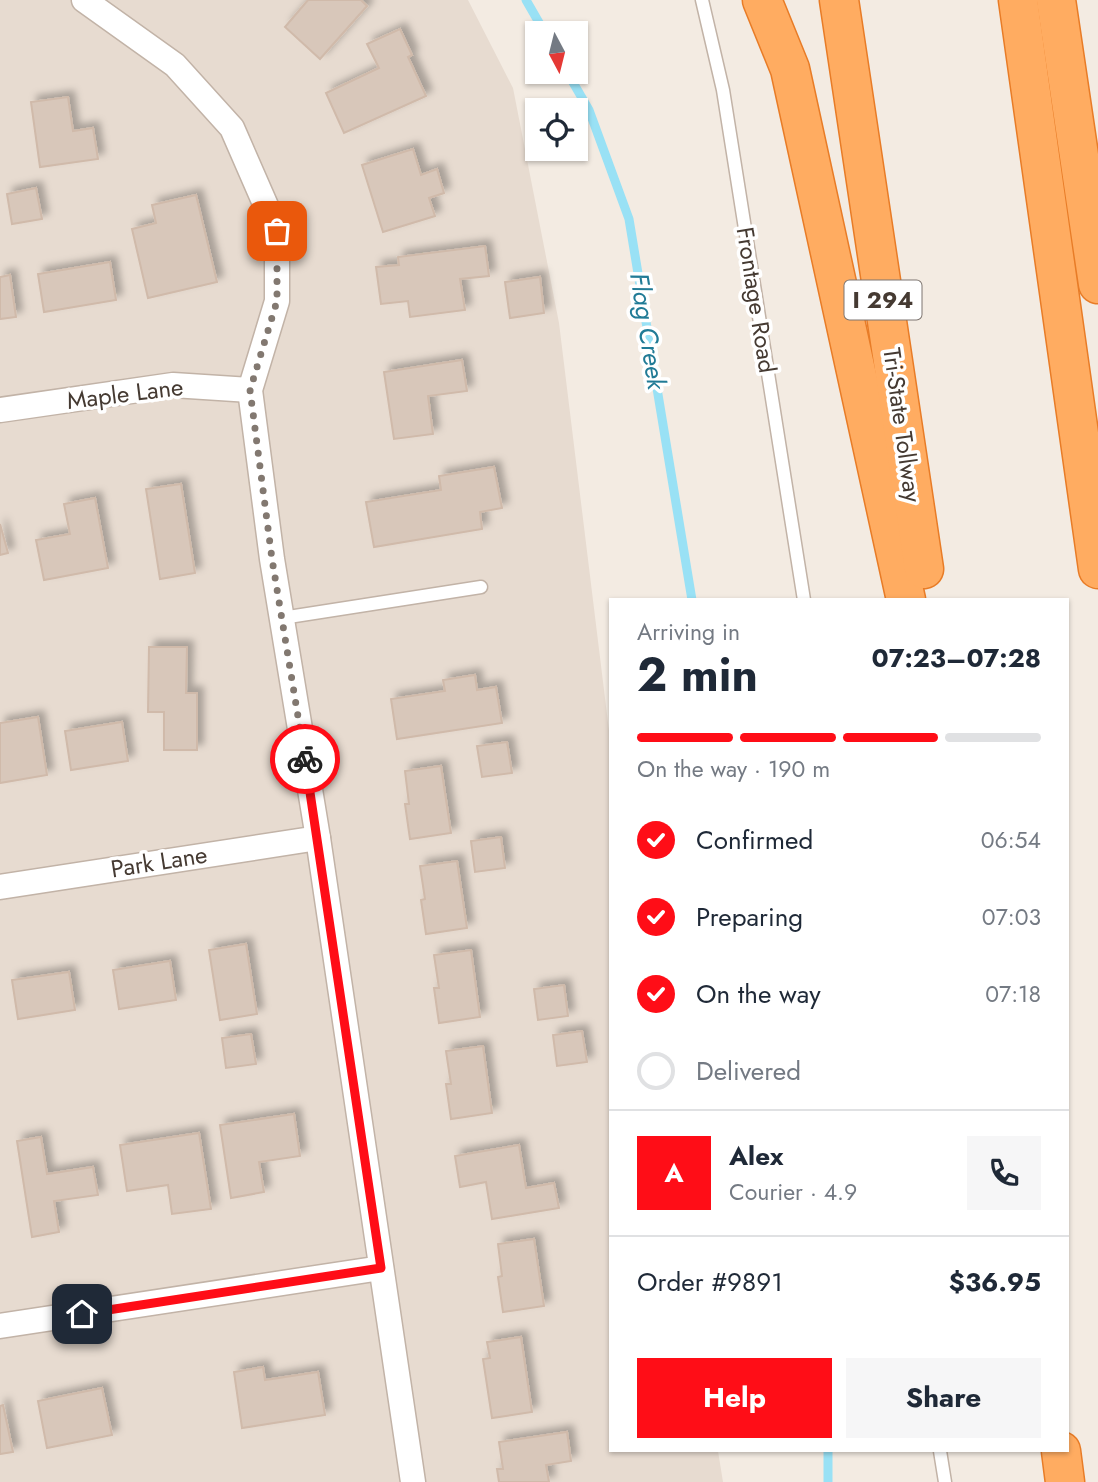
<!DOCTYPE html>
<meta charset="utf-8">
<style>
:root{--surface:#fff;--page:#f6f6f7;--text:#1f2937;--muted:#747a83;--line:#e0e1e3;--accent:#ff0d17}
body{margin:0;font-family:Jost,sans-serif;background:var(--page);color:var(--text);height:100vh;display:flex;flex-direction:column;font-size:26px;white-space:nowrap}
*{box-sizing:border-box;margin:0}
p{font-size:23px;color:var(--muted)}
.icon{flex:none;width:38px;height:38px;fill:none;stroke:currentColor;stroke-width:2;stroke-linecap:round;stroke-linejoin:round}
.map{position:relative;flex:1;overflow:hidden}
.sheet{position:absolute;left:609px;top:598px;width:460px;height:854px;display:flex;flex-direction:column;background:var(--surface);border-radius:0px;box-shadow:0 2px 5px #0004}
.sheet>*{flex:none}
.needle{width:46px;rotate:173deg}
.buttons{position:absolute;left:525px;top:21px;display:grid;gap:14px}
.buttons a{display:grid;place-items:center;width:63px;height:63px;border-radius:0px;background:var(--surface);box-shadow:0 2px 5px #0004;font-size:35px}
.pin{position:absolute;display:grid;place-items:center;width:60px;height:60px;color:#fff;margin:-30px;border-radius:14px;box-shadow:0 4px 10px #0006}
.courier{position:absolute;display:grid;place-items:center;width:70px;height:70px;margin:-35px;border:5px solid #ff0d17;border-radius:50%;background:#fff;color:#222;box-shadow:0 2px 9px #0007}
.overview em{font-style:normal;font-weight:700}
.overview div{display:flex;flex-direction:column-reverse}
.overview{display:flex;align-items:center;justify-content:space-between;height:119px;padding:0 28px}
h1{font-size:46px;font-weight:700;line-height:52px}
.bar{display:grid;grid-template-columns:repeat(4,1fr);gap:10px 7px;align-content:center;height:84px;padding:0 28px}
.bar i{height:9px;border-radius:5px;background:var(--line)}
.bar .active{background:var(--accent)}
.bar p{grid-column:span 4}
.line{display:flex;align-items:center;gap:18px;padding:0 28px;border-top:2px solid var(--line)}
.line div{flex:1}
.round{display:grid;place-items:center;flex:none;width:74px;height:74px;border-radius:0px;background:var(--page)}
ol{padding:0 28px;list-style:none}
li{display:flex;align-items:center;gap:21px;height:77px}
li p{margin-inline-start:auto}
li .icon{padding:7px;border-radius:50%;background:var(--accent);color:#fff;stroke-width:4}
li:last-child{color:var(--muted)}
li i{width:38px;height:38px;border:4px solid var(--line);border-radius:50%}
.primary-button{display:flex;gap:14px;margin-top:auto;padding:14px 28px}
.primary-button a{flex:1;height:80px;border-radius:0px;background:var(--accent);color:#fff;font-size:28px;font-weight:700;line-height:80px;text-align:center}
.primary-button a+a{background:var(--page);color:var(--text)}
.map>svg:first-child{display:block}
.residential{fill:#e7dbd0}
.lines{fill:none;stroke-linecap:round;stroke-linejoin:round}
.stream{stroke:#99e1f5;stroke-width:9}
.building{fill:#d8c7ba;stroke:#d0baaa;stroke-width:2;filter:url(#shadow)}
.lane-casing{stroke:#c2b3a7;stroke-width:15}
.street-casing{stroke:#c2b3a7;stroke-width:27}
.highway-casing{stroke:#e87c27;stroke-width:41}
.lane{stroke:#fff;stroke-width:12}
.street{stroke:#fff;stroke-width:24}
.highway{stroke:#ffac61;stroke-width:38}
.done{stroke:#827870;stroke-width:7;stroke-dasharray:0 12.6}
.route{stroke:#ff0d17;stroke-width:9}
.labels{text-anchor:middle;stroke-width:7;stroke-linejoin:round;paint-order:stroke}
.shield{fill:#fff;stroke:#7d7570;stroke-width:2}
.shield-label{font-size:23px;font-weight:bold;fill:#453a32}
.street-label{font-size:24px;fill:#453a32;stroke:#fff}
.water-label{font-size:26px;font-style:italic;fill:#217b96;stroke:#fff}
</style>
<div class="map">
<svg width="1098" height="1482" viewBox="0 0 1098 1482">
<defs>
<filter id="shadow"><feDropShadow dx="6" dy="-6" stdDeviation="3.5" flood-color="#0004"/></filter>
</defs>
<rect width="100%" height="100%" fill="#f3ebe2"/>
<polygon class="residential" points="0,0 468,0 513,88 559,323 611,747 611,1451 718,1451 723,1482 0,1482"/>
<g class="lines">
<g class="stream">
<polyline points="526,0 545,33"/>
<polyline points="567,72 589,110 629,219 692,600"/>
<polyline points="828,1451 828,1482"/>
</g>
</g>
<g class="building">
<polygon points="308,0 361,0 367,6 320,59 285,27"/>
<polygon points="400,29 412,55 408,57 426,96 344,133 326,93 379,68 367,44"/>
<polygon points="68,97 73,131 93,128 98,159 40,167 31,102"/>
<polygon points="413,149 421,175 437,169 444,193 429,198 435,216 383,232 362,165"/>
<polygon points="36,188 42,219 12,224 7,194"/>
<polygon points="196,195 217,282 148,298 132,229 156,223 152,205"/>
<polygon points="485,246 489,276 460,279 465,310 410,317 408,301 381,304 376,267 399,265 398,257"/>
<polygon points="110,262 116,300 44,312 38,274"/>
<polygon points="10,275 16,317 0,319 0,277"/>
<polygon points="540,277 544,313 510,318 505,282"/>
<polygon points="462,360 467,391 428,396 433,434 394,439 384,372"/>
<polygon points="494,467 502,508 480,512 482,529 374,547 366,502 441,490 439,476"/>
<polygon points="181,484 195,573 160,579 146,489"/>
<polygon points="95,498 108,568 44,580 36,540 70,534 64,504"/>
<polygon points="0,524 8,553 0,555"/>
<polygon points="149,647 187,647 186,693 197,693 197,750 164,750 164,712 148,712"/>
<polygon points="475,675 477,690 496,687 502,723 397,739 391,699 445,691 443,680"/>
<polygon points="38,717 47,775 0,783 0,723"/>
<polygon points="122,722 128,761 71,770 65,731"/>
<polygon points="507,742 512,773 482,777 477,746"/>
<polygon points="441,766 451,833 410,839 405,804 409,804 405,771"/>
<polygon points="501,837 505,868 475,872 471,841"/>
<polygon points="457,861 467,928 426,934 421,900 425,899 420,866"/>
<polygon points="246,944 257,1014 220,1020 209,950"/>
<polygon points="471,950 480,1017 439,1023 434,988 439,988 434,955"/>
<polygon points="170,961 176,1000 119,1009 113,970"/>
<polygon points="69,972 75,1010 18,1019 12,980"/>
<polygon points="564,985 568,1016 538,1020 534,989"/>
<polygon points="582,1031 587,1062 557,1066 553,1035"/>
<polygon points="251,1034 256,1064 226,1068 222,1038"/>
<polygon points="483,1046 492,1113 451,1119 446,1084 451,1084 446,1051"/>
<polygon points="294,1114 300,1156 259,1162 264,1192 231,1198 220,1125"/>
<polygon points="199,1133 211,1209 172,1214 168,1185 127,1191 120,1145"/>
<polygon points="41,1137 47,1174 93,1167 98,1195 54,1201 59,1232 32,1237 17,1141"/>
<polygon points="519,1145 526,1188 554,1183 559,1208 492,1219 486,1182 460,1187 455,1156"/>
<polygon points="534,1239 544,1306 503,1312 498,1277 502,1276 498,1244"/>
<polygon points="521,1337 532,1412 492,1418 483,1359 490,1358 487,1342"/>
<polygon points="263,1367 265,1380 318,1372 325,1415 242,1428 234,1372"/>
<polygon points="102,1388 112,1435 47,1448 38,1401"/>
<polygon points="3,1405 13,1452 0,1454 0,1406"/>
<polygon points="567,1432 571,1461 546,1465 549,1482 499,1482 497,1469 503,1469 499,1442"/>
</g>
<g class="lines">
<g class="lane-casing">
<g id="lane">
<polyline points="702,0 723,90 804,600"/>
<polyline points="282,618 481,587"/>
<polyline points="940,1451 945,1482"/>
</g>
</g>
<g class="street-casing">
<g id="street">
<polyline points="84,0 175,65 232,128 277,231 277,301 250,390 272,559 318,838 413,1482"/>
<polyline points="0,410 173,385 250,390"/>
<polyline points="0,887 318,838"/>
<polyline points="0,1326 381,1268"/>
</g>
</g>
<g class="highway-casing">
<g id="highway">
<polyline points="762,0 790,69 906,600"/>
<polyline points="839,0 924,569"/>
<polyline points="1018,0 1098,569"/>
<polyline points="1056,0 1098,284"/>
<polyline points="1061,1451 1065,1482"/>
</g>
</g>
<use href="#lane" class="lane"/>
<use href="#street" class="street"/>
<use href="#highway" class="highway"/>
</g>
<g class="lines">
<polyline class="done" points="277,231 277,301 250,390 272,559 305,759"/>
<polyline class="route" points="82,1314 381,1268 305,759"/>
</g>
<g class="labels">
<rect class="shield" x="844.5" y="280.5" width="77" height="39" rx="5"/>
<g class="shield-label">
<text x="883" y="308">I 294</text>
</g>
<g class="street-label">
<text transform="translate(756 300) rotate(81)" y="8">Frontage Road</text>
<text transform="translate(125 394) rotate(-7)" y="8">Maple Lane</text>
<text transform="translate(902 425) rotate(82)" y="8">Tri-State Tollway</text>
<text transform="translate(159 862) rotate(-9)" y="8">Park Lane</text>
</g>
<g class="water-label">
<text transform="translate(648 331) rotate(81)" y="9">Flag Creek</text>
</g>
</g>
</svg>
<div class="buttons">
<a><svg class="needle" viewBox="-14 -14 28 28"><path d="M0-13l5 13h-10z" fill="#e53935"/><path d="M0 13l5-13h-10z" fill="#747a83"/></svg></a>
<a><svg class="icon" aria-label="locate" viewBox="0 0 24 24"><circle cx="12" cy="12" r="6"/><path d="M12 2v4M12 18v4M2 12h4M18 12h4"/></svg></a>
</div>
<div class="pin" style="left:277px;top:231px;background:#ea580c"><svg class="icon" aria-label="bag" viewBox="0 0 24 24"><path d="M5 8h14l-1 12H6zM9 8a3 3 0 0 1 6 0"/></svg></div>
<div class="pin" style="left:82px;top:1314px;background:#1f2937"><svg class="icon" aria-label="home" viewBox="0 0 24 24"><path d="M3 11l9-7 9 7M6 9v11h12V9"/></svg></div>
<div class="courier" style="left:305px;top:759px"><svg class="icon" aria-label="bike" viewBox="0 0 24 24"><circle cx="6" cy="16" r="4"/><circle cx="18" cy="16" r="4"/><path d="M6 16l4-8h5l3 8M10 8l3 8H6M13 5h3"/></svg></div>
<section class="sheet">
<div class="overview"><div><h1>2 min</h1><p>Arriving in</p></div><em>07:23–07:28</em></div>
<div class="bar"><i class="active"></i><i class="active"></i><i class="active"></i><i></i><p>On the way · 190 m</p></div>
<ol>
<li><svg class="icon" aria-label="check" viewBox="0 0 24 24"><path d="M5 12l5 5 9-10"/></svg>Confirmed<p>06:54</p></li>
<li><svg class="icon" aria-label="check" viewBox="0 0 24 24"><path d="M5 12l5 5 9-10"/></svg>Preparing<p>07:03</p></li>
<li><svg class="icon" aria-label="check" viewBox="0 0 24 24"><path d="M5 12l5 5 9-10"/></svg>On the way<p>07:18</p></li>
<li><i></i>Delivered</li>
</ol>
<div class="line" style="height:126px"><b class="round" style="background:var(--accent);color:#fff">A</b><div><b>Alex</b><p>Courier · 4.9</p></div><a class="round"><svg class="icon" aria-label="phone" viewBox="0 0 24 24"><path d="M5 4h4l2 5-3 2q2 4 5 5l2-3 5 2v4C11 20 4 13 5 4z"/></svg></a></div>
<div class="line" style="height:91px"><div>Order #9891</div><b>$36.95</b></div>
<div class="primary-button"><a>Help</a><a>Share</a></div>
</section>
</div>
